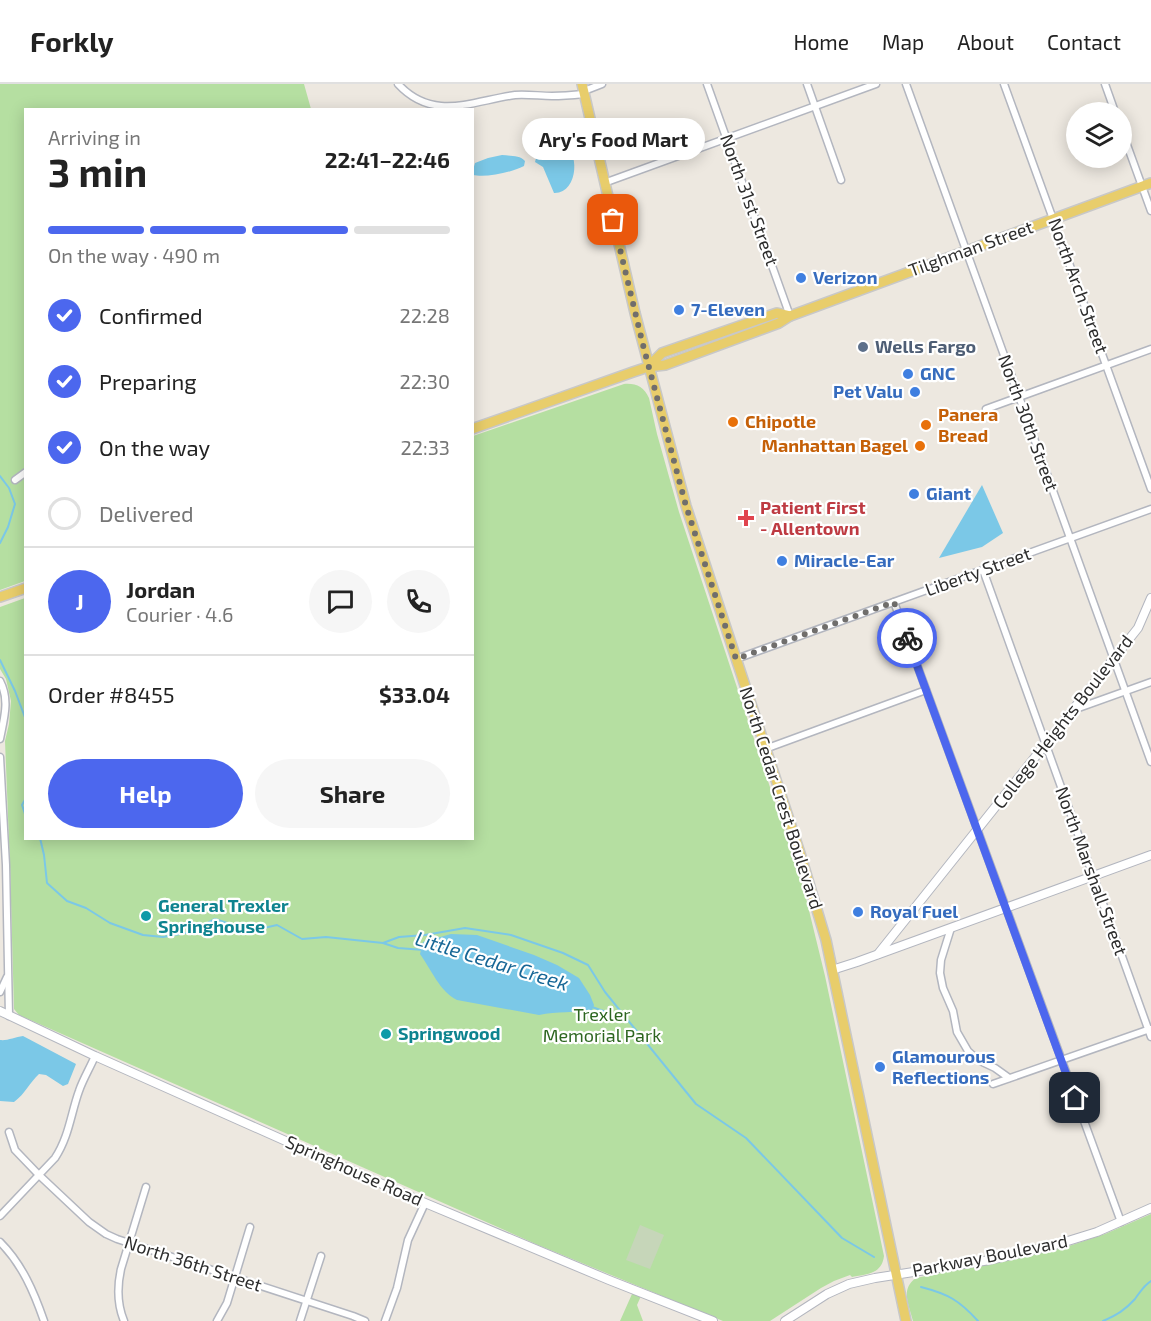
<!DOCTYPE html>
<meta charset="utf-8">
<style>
:root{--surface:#fff;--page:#f6f6f6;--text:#222;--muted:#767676;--line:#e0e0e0;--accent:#4c67ee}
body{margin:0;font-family:"Exo 2",sans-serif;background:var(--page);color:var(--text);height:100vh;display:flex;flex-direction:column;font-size:22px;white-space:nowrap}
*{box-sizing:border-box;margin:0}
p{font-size:20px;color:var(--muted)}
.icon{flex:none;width:33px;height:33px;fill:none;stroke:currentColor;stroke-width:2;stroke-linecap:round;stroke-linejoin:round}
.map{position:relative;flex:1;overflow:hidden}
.side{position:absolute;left:24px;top:24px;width:450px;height:732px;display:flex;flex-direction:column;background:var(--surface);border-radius:0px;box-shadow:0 3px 15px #0003}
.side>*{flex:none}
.buttons{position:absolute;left:1066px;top:18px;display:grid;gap:12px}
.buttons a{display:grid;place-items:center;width:66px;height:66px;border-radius:50%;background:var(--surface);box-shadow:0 3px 15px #0003;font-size:30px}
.pin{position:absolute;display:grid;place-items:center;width:51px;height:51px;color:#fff;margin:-26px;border-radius:12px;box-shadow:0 3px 9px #0006}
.courier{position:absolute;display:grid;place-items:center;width:60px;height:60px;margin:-30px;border:4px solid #4c67ee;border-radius:50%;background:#fff;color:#222;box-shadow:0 2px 8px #0007}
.bubble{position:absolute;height:42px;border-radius:21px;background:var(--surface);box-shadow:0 3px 15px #0003;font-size:20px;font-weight:700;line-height:42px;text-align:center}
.headline em{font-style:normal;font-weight:700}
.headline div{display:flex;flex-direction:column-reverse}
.headline{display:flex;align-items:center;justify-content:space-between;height:102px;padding:0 24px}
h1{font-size:39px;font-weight:700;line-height:45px}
.bar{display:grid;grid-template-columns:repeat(4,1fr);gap:9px 6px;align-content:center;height:72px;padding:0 24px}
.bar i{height:8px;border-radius:4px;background:var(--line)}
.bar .selected{background:var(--accent)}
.bar p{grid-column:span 4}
.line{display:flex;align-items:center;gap:15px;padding:0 24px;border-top:2px solid var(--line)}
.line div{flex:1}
.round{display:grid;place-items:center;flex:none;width:63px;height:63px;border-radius:32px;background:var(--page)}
ol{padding:0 24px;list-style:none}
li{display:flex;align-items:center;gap:18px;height:66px}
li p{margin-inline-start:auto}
li .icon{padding:6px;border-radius:50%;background:var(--accent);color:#fff;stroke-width:4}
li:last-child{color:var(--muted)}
li i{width:33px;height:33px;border:3px solid var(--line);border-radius:50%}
.action{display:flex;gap:12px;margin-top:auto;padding:12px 24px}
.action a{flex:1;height:69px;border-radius:36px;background:var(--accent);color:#fff;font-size:24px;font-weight:700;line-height:69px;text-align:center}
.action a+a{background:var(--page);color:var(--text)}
header{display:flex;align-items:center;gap:36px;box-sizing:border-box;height:84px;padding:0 30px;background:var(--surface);border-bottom:2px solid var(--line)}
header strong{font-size:28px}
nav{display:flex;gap:33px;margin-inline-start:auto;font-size:21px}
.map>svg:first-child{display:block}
.green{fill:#b5dfa1}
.cemetery{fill:#c6d6b9}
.water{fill:#7bc8e7}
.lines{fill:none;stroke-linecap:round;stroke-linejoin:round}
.stream{stroke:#7bc8e7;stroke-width:2}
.minor-casing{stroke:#b3b6bf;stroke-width:9}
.tertiary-casing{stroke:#b3b6bf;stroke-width:10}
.primary-casing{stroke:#c8c8c8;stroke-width:12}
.minor{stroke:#fff;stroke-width:6}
.tertiary{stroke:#fff;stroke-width:8}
.primary{stroke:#e8cd6b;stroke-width:9}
.done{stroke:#706e6c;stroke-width:6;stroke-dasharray:0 10.8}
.route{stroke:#4c67ee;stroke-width:8}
.shop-dot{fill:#3f7fe0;stroke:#fff;stroke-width:2}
.service-dot{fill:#5c6f8a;stroke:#fff;stroke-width:2}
.food-dot{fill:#e8710a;stroke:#fff;stroke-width:2}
.health-dot{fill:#e0444e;stroke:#fff;stroke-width:2}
.culture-dot{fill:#0f9aa8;stroke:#fff;stroke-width:2}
.labels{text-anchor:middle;stroke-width:4.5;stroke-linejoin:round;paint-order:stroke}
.street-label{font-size:18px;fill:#2d2d2d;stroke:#fff}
.shop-label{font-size:18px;font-weight:bold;fill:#366cbe;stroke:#fff;text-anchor:start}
.service-label{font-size:18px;font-weight:bold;fill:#4e5e75;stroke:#fff;text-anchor:start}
.food-label{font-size:18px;font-weight:bold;fill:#c56008;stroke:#fff;text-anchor:start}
.health-label{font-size:18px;font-weight:bold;fill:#be3a42;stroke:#fff;text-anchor:start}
.culture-label{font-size:18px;font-weight:bold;fill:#0d838f;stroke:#fff;text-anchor:start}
.park-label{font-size:18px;fill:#2d6620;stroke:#fff}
.water-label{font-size:20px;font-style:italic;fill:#176796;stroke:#fff}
</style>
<header>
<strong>Forkly</strong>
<nav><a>Home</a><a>Map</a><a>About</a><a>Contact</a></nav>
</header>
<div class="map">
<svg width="1151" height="1237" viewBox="0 0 1151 1237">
<rect width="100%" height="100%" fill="#ede8e0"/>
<g class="green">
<polygon points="0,0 304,0 311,25 26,26 25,497 0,506"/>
<path d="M624,300c12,-1 20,3 25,14l8,36 22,78 125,378 21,86 59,280c-2,18 -17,18 -32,21l-2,-2 -16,6 -13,7 -51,33h-47l-185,-76 -519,-230 -5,-6 -4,-143 -5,-125 4,-17 2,-23 -5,-22 -6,-10v-62l25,-9 1,240h446l1,-402z"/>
<path d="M1151,1130v107h-238c-4,-16 -13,-32 3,-43l147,-30 42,-14z"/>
<polygon points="632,1210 641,1212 637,1221 643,1237 620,1237"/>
</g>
<polygon class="cemetery" points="640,1141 664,1151 650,1185 626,1176"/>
<g class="water">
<path d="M560,60c21,3 19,50 -6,49l-11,-26 -8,-5 2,-8z"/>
<path d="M502,71c8,1 18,0 23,6l-1,5c-11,6 -38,12 -51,9v-5l2,-7 13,-5z"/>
<polygon points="982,401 1003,449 982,463 939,474"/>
<path d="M451,850l26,1 57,20 23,10 22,13 11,17 4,10 -2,5c-17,3 -35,1 -53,5l-82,-15c-17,-8 -26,-31 -37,-46l3,-12z"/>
<path d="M23,952l53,28 -8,20 -5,2 -17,-11 -7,-1c-9,8 -14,20 -25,28l-14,-1v-61c7,1 15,-3 23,-4z"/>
</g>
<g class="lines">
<g class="stream">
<polyline points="0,392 9,404 15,420 8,443 0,459"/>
<polyline points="0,576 15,607 26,636"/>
<polyline points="26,714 22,721 26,733"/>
<polyline points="40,754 44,771 47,799 67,817 86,824 110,839 143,851 163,853 191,848 215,835 251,847 277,841 302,855 326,853 383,859 399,853 425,851 465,844 511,851 563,869 588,881 605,908 696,1020 746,1054 842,1154 874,1173"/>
<polyline points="383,859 398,864 424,866"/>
<polyline points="592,923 626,935"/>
<path d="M921,1203c27,7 38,13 57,34"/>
<path d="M1103,1237c14,-6 22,-11 32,-22 5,-7 9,-14 16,-18"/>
</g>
<g class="minor-casing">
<g id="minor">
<path d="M398,0c35,38 74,17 117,11 12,-1 25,1 37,1 11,0 22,-1 32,-2"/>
<polyline points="707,0 790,232"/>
<polyline points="807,0 841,96"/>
<polyline points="906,0 1151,678"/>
<polyline points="1004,0 1151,405"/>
<polyline points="1105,0 1115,28"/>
<polyline points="584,7 602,0"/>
<polyline points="1122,47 1151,127"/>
<polyline points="604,99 876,0"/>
<polyline points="986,325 1151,265"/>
<polyline points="15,396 26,388"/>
<polyline points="983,486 1151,953"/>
<polyline points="894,518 1121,1138"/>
<polyline points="736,575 1151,425"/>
<path d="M0,597c10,19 4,37 0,58"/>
<polyline points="1073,626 1151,598"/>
<polyline points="765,665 926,606"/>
<polyline points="0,673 6,781 9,932"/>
<polyline points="951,844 941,876 940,889 943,904 953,927 957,948 968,967 978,976 995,984 1009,994"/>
<polyline points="0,908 7,893"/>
<polyline points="993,1000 1150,945"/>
<polyline points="9,1048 15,1066 39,1091 89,1138 106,1150 117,1155 353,1232 365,1237"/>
<path d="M0,1132l55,-58c14,-21 16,-45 24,-67 4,-12 11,-23 16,-35"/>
<path d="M0,1158c22,22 34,50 44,79"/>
<path d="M124,1237c-7,-17 -7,-34 -3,-52l25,-82"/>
<polyline points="217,1237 227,1219 250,1143"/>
<polyline points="300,1237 321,1172"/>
<polyline points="385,1237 397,1204 408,1156 425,1119"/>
</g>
</g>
<g class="tertiary-casing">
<g id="tertiary">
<polyline points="878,870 1138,544 1151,514"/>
<polyline points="832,886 857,878 1151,771"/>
<polyline points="0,927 95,972 418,1116 609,1196 713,1237"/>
<polyline points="785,1237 827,1210 849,1200 875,1194 990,1176 1055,1161 1097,1148 1151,1124"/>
</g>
</g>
<g class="primary-casing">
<g id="primary">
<polyline points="582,0 635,229 686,422 799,766 826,856 906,1237"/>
<polyline points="648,283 662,269 777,229 790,232"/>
<polyline points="472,345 633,288 648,283 665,281 779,239 790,232 1151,99"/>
<polyline points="0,513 26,504"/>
</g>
</g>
<use href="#minor" class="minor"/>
<use href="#tertiary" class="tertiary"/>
<use href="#primary" class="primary"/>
</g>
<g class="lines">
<polyline class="done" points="613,136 643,261 686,422 736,575 894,518 907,554"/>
<polyline class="route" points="907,554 1075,1014"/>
</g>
<g class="shop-dot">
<circle cx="801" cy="194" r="6"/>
<circle cx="679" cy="226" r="6"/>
<circle cx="908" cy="290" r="6"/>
<circle cx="915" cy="308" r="6"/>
<circle cx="914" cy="410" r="6"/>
<circle cx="782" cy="477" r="6"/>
<circle cx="858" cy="828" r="6"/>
<circle cx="880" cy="983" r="6"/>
</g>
<circle class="service-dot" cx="863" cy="263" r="6"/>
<g class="food-dot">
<circle cx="733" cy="338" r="6"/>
<circle cx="926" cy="341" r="6"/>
<circle cx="920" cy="362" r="6"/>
</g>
<path class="health-dot" d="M743 425h6v6h6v6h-6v6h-6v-6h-6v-6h6z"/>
<g class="culture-dot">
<circle cx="146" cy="832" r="6"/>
<circle cx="386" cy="950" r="6"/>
</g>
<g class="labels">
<g class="street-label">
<text transform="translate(749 116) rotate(70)" y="6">North 31st Street</text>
<text transform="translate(971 165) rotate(-20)" y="6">Tilghman Street</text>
<text transform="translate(1078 202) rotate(70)" y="6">North Arch Street</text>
<text transform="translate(1028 339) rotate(70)" y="6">North 30th Street</text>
<text transform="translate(978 488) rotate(-20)" y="6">Liberty Street</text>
<text transform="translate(1063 638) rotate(-52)" y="6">College Heights Boulevard</text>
<text transform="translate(781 714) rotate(72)" y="6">North Cedar Crest Boulevard</text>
<text transform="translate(1091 787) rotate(70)" y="6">North Marshall Street</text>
<text transform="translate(354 1087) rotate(24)" y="6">Springhouse Road</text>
<text transform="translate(990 1172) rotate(-11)" y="6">Parkway Boulevard</text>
<text transform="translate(193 1180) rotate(18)" y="6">North 36th Street</text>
</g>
<g class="shop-label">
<text x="813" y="200">Verizon</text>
<text x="691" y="232">7-Eleven</text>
<text x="920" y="296">GNC</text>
<text x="903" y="314" text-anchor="end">Pet Valu</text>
<text x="926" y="416">Giant</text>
<text x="794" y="483">Miracle-Ear</text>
<text x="870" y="834">Royal Fuel</text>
<text x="892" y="979">Glamourous<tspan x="892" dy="21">Reflections</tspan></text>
</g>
<g class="service-label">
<text x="875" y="269">Wells Fargo</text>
</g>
<g class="food-label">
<text x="938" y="337">Panera<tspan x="938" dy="21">Bread</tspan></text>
<text x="745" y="344">Chipotle</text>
<text x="908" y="368" text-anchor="end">Manhattan Bagel</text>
</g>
<g class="health-label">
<text x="760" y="430">Patient First<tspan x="760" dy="21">- Allentown</tspan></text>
</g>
<g class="culture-label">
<text x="158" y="828">General Trexler<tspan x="158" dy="21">Springhouse</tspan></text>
<text x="398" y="956">Springwood</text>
</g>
<g class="park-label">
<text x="602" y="937">Trexler<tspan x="602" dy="21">Memorial Park</tspan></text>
</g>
<g class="water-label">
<text transform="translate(492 877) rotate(17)" y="7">Little Cedar Creek</text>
</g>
</g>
</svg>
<div class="buttons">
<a><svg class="icon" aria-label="layers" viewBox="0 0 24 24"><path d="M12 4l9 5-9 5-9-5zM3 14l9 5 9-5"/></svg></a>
</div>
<div class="pin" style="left:613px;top:136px;background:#ea580c"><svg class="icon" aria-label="bag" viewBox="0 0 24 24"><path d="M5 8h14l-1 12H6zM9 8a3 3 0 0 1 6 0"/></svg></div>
<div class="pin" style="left:1075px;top:1014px;background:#1f2937"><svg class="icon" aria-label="home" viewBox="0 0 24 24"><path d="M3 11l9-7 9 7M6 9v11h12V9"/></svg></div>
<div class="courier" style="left:907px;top:554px"><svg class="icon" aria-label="bike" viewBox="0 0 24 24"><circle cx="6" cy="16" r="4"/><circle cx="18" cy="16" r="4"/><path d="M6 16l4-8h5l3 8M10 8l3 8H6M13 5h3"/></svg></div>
<div class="bubble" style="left:522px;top:34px;width:183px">Ary's Food Mart</div>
<section class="side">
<div class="headline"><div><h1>3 min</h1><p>Arriving in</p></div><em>22:41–22:46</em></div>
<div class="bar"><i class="selected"></i><i class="selected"></i><i class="selected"></i><i></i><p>On the way · 490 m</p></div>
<ol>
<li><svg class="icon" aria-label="check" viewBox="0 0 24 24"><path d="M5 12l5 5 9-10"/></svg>Confirmed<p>22:28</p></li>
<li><svg class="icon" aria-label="check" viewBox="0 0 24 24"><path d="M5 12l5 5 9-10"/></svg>Preparing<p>22:30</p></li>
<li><svg class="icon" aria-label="check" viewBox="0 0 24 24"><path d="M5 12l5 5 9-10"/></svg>On the way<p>22:33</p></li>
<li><i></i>Delivered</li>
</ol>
<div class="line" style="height:108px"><b class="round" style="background:var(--accent);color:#fff">J</b><div><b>Jordan</b><p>Courier · 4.6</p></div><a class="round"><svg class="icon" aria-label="chat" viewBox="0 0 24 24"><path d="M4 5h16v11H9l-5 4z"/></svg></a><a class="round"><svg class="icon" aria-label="phone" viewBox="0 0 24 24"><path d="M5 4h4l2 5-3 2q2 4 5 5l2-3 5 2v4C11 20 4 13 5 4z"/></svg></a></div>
<div class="line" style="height:78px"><div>Order #8455</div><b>$33.04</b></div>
<div class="action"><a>Help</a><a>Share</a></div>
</section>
</div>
